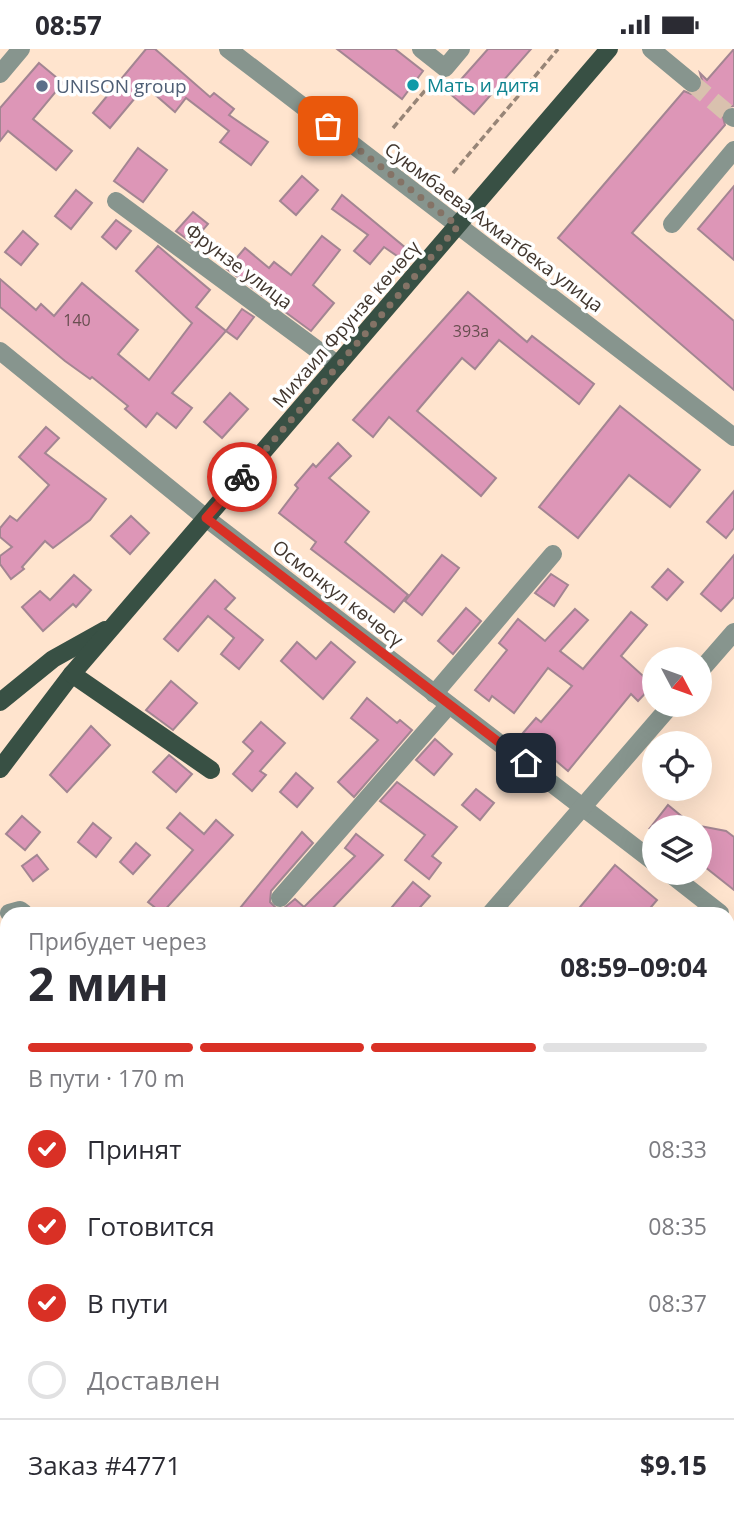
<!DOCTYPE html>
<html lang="ru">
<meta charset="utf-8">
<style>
:root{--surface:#fff;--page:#f7f7f7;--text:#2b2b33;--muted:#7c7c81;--line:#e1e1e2;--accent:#d93025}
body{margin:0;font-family:"Open Sans",sans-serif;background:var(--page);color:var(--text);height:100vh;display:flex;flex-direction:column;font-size:26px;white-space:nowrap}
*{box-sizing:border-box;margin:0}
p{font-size:23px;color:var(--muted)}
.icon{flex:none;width:38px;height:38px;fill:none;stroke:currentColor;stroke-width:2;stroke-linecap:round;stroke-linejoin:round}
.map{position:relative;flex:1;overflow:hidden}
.panel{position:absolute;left:0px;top:858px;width:735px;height:618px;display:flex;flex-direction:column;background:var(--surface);border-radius:21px 21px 0 0;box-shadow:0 7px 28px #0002}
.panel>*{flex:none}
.needle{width:46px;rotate:131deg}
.controls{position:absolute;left:642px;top:598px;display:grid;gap:14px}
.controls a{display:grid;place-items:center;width:70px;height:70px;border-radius:50%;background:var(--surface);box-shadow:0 7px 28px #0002;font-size:35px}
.pin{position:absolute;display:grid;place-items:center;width:60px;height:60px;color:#fff;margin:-30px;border-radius:14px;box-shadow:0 4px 10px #0006}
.courier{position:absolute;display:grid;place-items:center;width:70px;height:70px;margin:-35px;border:5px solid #d93025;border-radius:50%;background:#fff;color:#222;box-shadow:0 2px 9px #0007}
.head em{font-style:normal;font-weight:700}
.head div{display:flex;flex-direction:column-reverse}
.head{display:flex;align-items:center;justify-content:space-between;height:119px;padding:0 28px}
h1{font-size:46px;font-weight:700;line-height:52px}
.bar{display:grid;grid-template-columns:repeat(4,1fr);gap:10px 7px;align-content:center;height:84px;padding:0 28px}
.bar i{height:9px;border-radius:5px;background:var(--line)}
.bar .selected{background:var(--accent)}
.bar p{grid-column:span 4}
.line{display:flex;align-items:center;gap:18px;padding:0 28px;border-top:2px solid var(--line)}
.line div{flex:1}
ol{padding:0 28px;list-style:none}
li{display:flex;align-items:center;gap:21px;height:77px}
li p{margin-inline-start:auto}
li .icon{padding:7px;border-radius:50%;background:var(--accent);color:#fff;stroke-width:4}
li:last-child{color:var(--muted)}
li i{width:38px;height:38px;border:4px solid var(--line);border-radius:50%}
.status{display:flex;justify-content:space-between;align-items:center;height:49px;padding:0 35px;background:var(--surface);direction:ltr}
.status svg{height:19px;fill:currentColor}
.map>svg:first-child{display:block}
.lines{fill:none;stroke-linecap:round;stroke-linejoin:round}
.river{stroke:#5cadd0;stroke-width:33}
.building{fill:#dd96b7;stroke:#a38592;stroke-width:2}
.minor-tunnel{stroke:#d9c1ae;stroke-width:18;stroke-dasharray:18 9;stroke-linecap:butt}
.path{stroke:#978577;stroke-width:3.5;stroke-dasharray:7 3.5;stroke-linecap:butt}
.minor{stroke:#87958e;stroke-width:18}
.major{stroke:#385044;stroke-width:18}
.done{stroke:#847366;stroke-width:7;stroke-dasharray:0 12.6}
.route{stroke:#d93025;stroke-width:9}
.culture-dot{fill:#0f9aa8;stroke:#fff;stroke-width:2.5}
.service-dot{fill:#5c6f8a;stroke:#fff;stroke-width:2.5}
.labels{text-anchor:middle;stroke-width:7;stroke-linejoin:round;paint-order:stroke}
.number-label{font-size:16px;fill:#684e50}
.culture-label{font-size:19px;fill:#0d838f;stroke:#fff;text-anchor:start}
.service-label{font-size:19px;fill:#4e5e75;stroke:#fff;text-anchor:start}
.street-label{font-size:19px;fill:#41362e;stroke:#fff}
</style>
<div class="status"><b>08:57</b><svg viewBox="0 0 49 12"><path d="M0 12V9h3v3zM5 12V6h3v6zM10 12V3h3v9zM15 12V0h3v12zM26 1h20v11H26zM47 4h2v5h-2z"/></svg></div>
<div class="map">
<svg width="734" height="1475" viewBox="0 0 734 1475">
<rect width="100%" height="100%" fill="#ffe4ce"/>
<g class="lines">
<g class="river">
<polyline points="0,1309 7,1324"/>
<polyline points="74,1468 77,1475"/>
</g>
</g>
<g class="building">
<polygon points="146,0 155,0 210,48 214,44 234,60 229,66 268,93 251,116 220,93 229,82 186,49 175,63 145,37 110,79 93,64"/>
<polygon points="337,0 395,0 423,22 402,50"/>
<polygon points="488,0 531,0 474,65 449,44"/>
<polygon points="734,0 734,57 726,58 722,64 725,76 632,184 734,272 734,341 558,189 684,42 691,45 700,42 703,35 700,24 707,31"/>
<polygon points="39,14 63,34 33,70 72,102 56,121 8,82 0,92 0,59"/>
<polygon points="138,99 167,121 143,153 114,132"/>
<polygon points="302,127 318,141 296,166 280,152"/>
<polygon points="734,137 734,211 698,180"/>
<polygon points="76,141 92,154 71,180 55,167"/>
<polygon points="342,146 407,200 400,209 384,198 370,215 354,202 368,186 332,160"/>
<polygon points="193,163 208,175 192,194 176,182"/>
<polygon points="116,171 131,182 116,200 102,188"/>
<polygon points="23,182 38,195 21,216 5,203"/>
<polygon points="322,187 340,201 313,236 334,254 311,282 227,220 245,199 269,219 274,213 291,226"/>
<polygon points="158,197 210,241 196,258 226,282 172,344 192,359 176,379 157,364 146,378 125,360 128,357 92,328 90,330 65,312 0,258 0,230 36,261 41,255 54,267 82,234 138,281 118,305 149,331 192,274 136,222"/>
<polygon points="468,243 527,293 532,287 594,335 579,355 499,291 475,320 462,309 417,362 496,429 481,447 389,368 373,388 353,371"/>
<polygon points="242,260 254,268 237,290 226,282"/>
<polygon points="230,344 248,360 222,389 204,373"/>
<polygon points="620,357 700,421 670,458 629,426 578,489 539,458"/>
<polygon points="46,378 59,389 45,404 106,450 90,471 53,499 45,492 22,518 24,520 11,530 0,515 0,507 12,498 0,488 0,479 10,467 17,472 49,436 19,408"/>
<polygon points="338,394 351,407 329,429 369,463 345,493 408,546 394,563 311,500 316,493 279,464 298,439 295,436 313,415 316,418"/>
<polygon points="734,442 734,479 726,489 707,473"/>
<polygon points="131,467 149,484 130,505 111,487"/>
<polygon points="442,506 459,519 422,566 405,552"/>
<polygon points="734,506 734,548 721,562 701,545"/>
<polygon points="668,520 683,533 667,551 652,538"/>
<polygon points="551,525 568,536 554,557 535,544"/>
<polygon points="74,526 91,541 76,558 73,555 43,582 22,558 40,542 50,551"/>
<polygon points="215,531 235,549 225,560 263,591 239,620 221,605 234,589 208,567 178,602 164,590"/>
<polygon points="466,559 481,572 453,605 438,592"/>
<polygon points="575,560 588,571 560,602 583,620 631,563 647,576 621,607 653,636 638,652 631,645 568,722 523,684 536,669 541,673 572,637 548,619 514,664 492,647 489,652 475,641 507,601 499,594 518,570 545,592"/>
<polygon points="297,593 316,610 331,593 355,613 323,650 281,612"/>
<polygon points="171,632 197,654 173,681 146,661"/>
<polygon points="367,649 397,674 400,671 412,681 354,748 338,733 378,691 351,669"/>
<polygon points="261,673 285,694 260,722 266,726 252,742 233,725 253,702 243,693"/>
<polygon points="91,677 110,696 67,743 50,726"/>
<polygon points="435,690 452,705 434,726 416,711"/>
<polygon points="169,706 192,725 176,743 153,723"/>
<polygon points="296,724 313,739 297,758 280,743"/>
<polygon points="397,733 457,778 432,807 441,814 429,830 405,811 425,786 380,752"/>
<polygon points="476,740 494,754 480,771 462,756"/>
<polygon points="668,756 696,779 650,779"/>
<polygon points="180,764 204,785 216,771 233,786 162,864 148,853 193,801 167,779"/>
<polygon points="22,767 40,783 25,801 6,785"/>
<polygon points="93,774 111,789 96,808 78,793"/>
<polygon points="700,777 726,782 734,788 734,841 700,814"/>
<polygon points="302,783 313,794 271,842 270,853 277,860 284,859 295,850 304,858 355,807 345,799 356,785 383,806 328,864 236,864"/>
<polygon points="136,794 150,806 133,825 120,813"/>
<polygon points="37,806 48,820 33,832 22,817"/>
<polygon points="615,816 657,851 646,864 575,864"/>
<polygon points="413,833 430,847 415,864 387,864"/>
</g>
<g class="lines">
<polyline class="minor-tunnel" points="692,34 732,68"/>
<g class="path">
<polyline points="393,79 434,31"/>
<polyline points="453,124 558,0"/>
</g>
<g class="minor">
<polyline points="228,0 734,388"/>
<polyline points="421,0 445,19 461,0"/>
<polyline points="651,0 692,34"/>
<polyline points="0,25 21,0"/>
<polyline points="732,68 734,69"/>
<polyline points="116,152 338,316"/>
<polyline points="672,175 734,101"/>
<polyline points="0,302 206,469 654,813"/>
<polyline points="700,622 734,583"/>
<polyline points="434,645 553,505"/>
<polyline points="669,824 720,864"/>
<polyline points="280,849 449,656"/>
<polyline points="9,864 20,861 24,864"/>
<polyline points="491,864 671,656"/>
<polyline points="728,1063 734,1070"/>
<polyline points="728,1186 734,1178"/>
<polyline points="281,1475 286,1468"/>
<polyline points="519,1475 523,1468"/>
</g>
<g class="major">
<polyline points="0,653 53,610 105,581"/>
<polyline points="0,720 72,625"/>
<polyline points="211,721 72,625 609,0"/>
<polyline points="0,936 7,958"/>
<polyline points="241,1468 245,1475"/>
</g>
</g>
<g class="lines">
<polyline class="done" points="242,428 458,177 328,77"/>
<polyline class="route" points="242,428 206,469 526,714"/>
</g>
<circle class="culture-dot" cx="413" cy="36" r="7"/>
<circle class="service-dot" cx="42" cy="37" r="7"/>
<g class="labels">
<g class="number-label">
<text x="77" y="277">140</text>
<text x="471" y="288">393а</text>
</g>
<g class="culture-label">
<text x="427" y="43">Мать и дитя</text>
</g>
<g class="service-label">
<text x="56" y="44">UNISON group</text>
</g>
<g class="street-label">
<text transform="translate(494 178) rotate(37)" y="7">Суюмбаева Ахматбека улица</text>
<text transform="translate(239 217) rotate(37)" y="7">Фрунзе улица</text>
<text transform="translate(346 275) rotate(-49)" y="7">Михаил Фрунзе көчөсү</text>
<text transform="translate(338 544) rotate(38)" y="7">Осмонкул көчөсү</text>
</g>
</g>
</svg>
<div class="controls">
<a><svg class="needle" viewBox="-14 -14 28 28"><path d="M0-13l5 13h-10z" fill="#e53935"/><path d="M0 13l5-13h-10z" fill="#7c7c81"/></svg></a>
<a><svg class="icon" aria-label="locate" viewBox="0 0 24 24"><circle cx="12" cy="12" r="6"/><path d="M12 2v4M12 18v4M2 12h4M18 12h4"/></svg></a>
<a><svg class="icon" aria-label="layers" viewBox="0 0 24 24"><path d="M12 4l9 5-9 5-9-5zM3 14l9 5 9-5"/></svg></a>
</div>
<div class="pin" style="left:328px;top:77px;background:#ea580c"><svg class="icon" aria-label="bag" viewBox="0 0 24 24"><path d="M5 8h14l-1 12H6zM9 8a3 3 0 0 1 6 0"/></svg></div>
<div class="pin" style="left:526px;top:714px;background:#1f2937"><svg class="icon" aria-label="home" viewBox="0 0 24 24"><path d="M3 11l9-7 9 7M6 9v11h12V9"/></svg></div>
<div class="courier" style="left:242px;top:428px"><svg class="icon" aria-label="bike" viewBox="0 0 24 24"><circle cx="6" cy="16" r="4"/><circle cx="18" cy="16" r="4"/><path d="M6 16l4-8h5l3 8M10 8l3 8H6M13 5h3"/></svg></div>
<section class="panel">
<div class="head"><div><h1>2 мин</h1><p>Прибудет через</p></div><em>08:59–09:04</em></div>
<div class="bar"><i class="selected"></i><i class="selected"></i><i class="selected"></i><i></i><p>В пути · 170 m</p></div>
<ol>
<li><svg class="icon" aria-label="check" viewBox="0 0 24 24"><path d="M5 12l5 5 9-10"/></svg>Принят<p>08:33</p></li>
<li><svg class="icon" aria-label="check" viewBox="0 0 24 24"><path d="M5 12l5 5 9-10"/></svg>Готовится<p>08:35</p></li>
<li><svg class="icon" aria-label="check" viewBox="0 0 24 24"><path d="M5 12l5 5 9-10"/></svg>В пути<p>08:37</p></li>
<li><i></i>Доставлен</li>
</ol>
<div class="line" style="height:91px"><div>Заказ #4771</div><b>$9.15</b></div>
</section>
</div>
